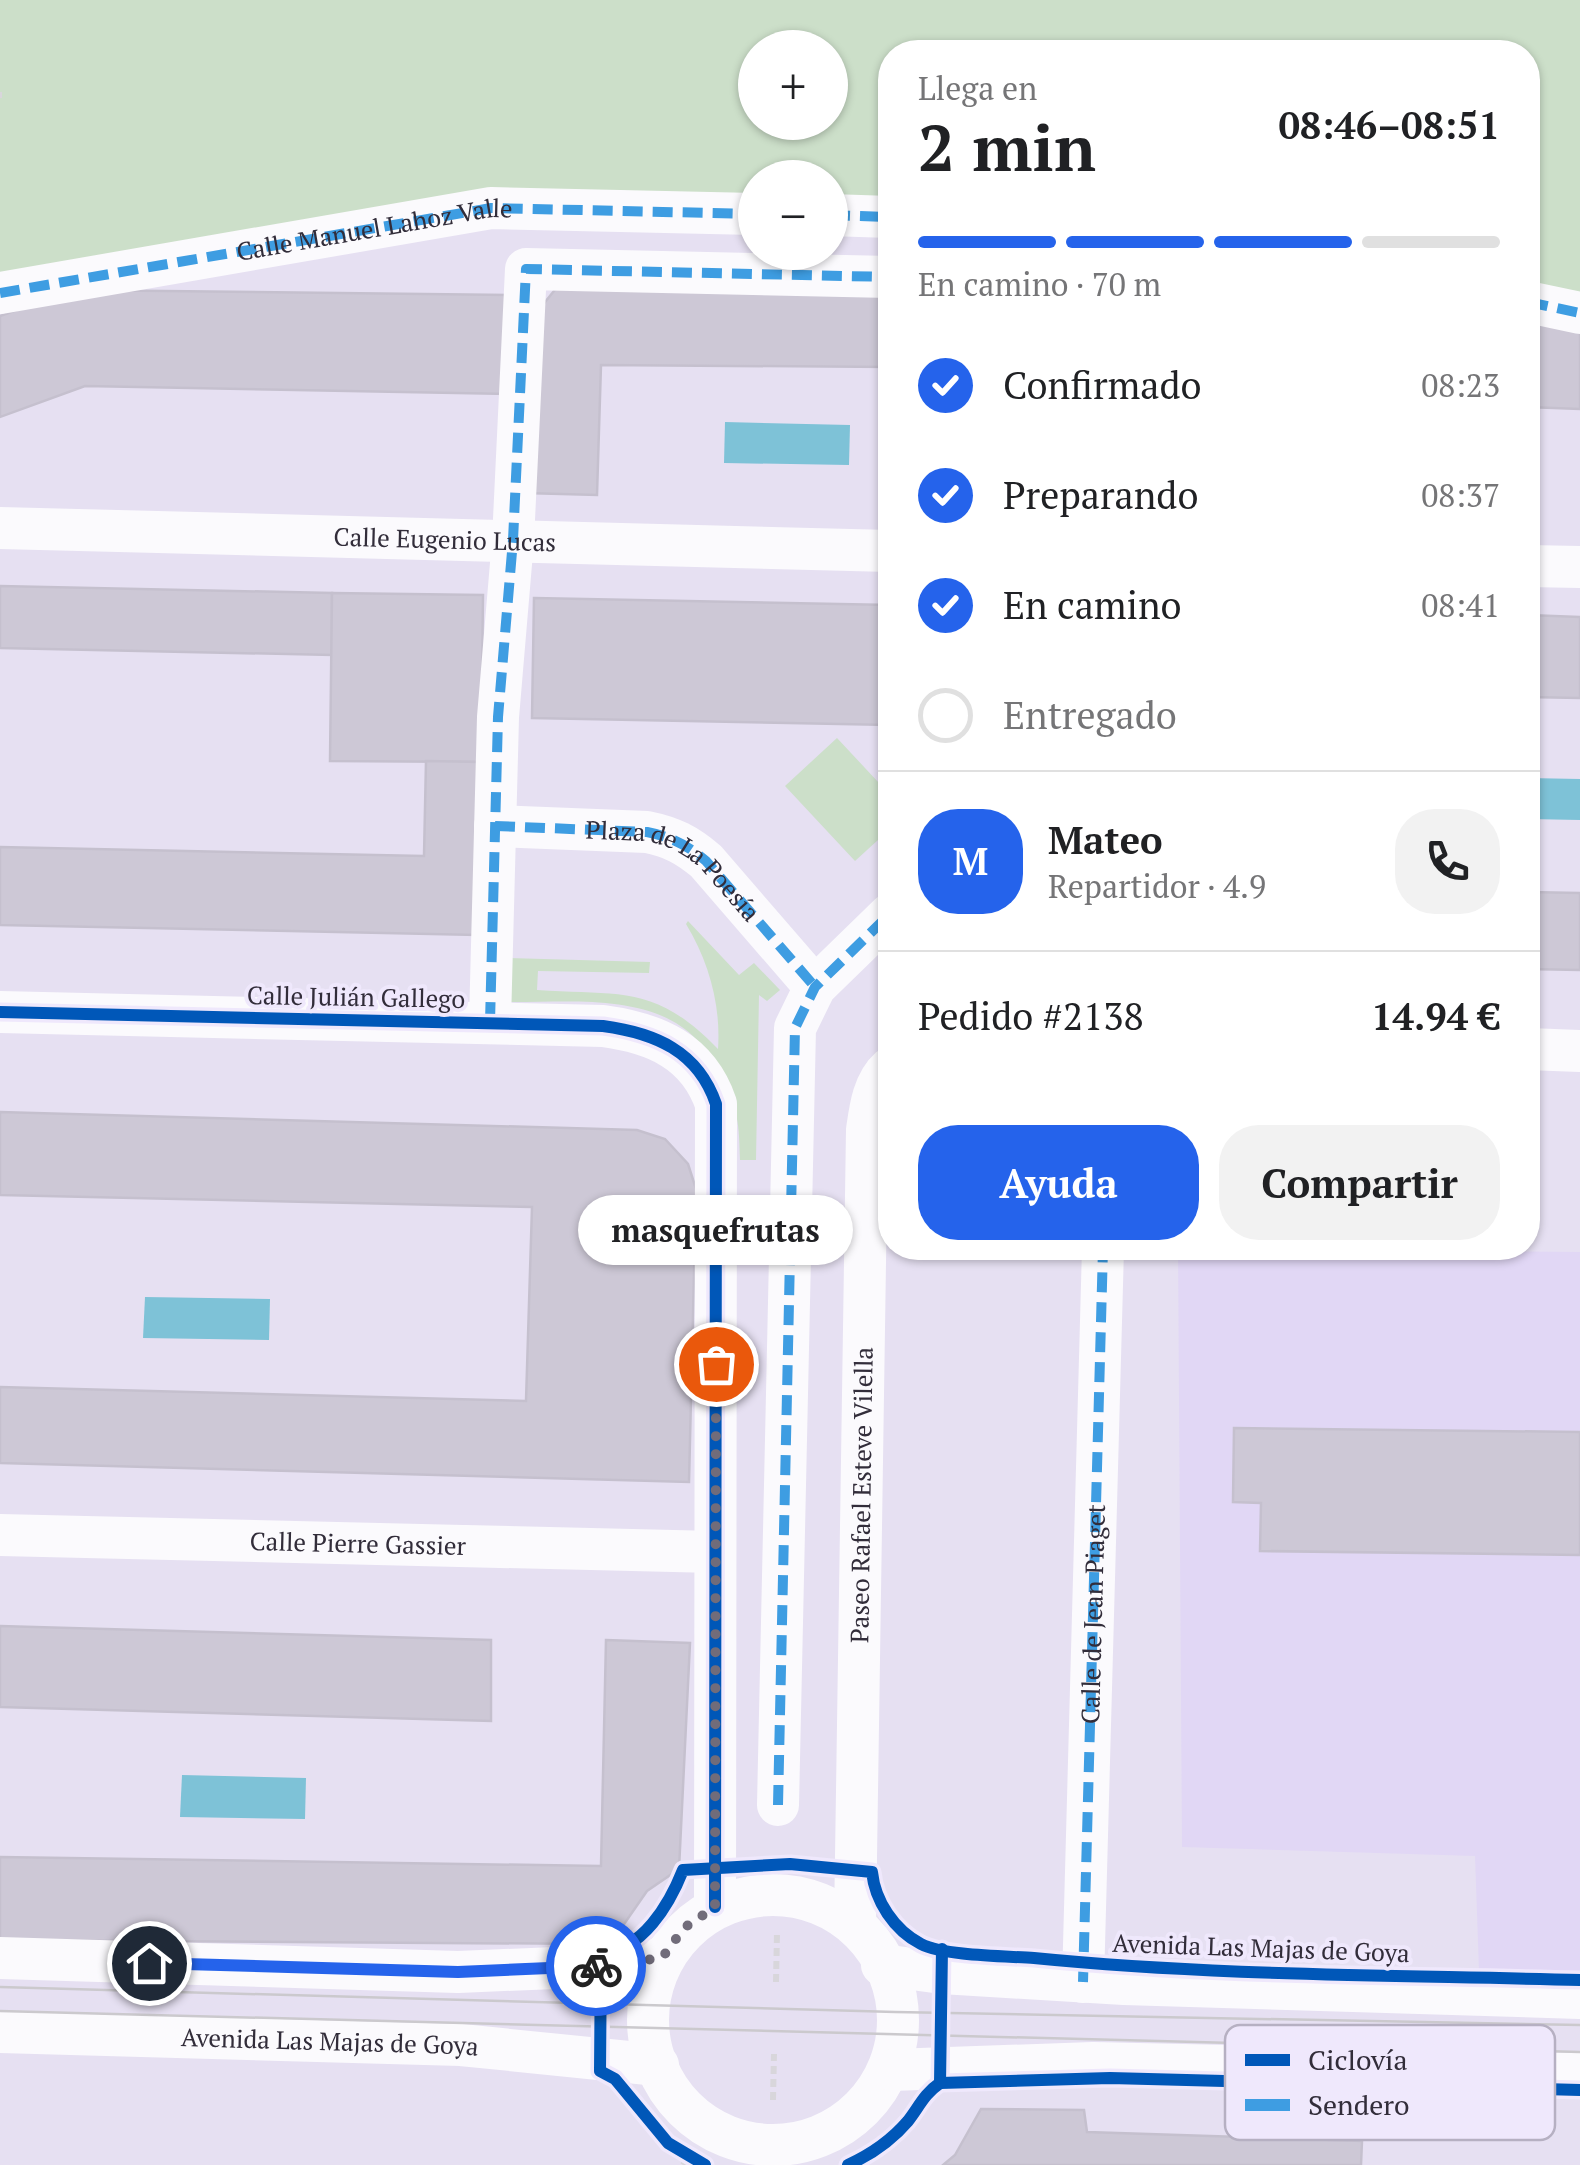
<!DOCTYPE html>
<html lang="es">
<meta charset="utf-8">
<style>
:root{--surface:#fff;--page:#f2f2f2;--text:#202124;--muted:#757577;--line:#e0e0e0;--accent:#2563eb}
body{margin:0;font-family:"PT Serif",serif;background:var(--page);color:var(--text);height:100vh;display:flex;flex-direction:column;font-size:38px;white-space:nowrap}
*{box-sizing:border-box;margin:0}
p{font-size:32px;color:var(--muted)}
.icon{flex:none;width:55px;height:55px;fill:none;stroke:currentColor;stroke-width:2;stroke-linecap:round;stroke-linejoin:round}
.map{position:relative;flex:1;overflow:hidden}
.side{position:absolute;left:878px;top:40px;width:662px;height:1220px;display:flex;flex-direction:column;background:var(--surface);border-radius:40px;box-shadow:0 2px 8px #0004}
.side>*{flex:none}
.fabs{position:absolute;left:738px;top:30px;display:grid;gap:20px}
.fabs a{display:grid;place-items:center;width:110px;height:110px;border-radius:50%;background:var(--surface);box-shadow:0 2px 8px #0004;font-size:50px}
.pin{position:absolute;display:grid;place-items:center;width:85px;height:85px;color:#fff;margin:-42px;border:5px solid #fff;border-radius:50%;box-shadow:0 2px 10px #0007}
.courier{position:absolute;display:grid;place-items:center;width:100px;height:100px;margin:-50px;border:8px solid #2563eb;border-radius:50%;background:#fff;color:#222;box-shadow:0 2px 12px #0007}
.bubble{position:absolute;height:70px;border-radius:35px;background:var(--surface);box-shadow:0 2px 8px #0004;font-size:32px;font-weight:800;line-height:70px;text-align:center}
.overview em{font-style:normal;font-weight:800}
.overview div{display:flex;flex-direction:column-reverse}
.overview{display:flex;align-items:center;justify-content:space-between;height:170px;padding:0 40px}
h1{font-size:65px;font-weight:800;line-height:75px}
.bar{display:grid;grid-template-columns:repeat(4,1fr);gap:15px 10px;align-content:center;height:120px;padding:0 40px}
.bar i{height:12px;border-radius:8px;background:var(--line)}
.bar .on{background:var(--accent)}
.bar p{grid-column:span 4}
.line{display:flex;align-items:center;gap:25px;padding:0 40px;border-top:2px solid var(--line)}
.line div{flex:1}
.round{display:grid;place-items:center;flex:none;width:105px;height:105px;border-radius:40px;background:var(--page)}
ol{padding:0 40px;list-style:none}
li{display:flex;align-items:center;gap:30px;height:110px}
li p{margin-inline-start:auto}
li .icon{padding:10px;border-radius:50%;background:var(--accent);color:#fff;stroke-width:4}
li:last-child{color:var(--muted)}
li i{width:55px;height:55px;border:5px solid var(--line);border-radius:50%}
.button{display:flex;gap:20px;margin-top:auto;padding:20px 40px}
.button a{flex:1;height:115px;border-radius:40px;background:var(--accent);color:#fff;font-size:40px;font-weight:800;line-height:115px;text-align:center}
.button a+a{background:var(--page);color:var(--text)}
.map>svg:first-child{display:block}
.built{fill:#e1d7f5}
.green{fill:#ccdfc9;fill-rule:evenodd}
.water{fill:#7ec2d7}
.building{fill:#cdc8d6;stroke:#c5c0ce;stroke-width:2.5}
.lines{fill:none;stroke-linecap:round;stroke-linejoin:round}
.path{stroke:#d8d6db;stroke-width:6;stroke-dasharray:8 5;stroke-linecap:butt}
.street{stroke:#fbfafd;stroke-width:42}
.tram{stroke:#cbc9cd;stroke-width:2.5}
.quiet{stroke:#3e9de2;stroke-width:10;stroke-dasharray:20 10;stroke-linecap:butt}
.cycleway-casing{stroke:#efe8fc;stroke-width:19}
.cycleway{stroke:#0057b8;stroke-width:12}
.done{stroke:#716c7a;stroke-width:10;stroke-dasharray:0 18}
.route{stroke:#2563eb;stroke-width:12}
.labels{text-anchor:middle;stroke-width:8;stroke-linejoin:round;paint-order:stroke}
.street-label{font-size:25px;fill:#322d3a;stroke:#efe8fc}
.key{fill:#efe8fc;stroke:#b6b0c2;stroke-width:2.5}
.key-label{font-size:28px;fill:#322d3a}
</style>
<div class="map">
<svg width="1580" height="2165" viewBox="0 0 1580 2165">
<rect width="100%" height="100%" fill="#e6e0f2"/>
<polygon class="built" points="1178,1248 1580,1252 1580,1971 1479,1971 1475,1856 1182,1847"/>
<g class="green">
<path d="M0,0h1580v313l-52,-11v-250h-638v165l-60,-2v-37h-75v36l-264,-6 -491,85zM755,48h75v74h-75z"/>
<polygon points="837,738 879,783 890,773 890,829 855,861 785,786"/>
<path d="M688,921l51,54 15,-12 26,27 -13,11 -8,-6 -3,165h-16c-1,-47 -3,-53 -27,-94 -5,-8 -9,-19 -16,-26 -46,-49 -131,-37 -192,-38l1,-44 144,4 -1,11 -111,-2 -1,19c83,6 117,-7 181,59 3,-44 -9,-87 -32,-125z"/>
</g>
<g class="water">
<polygon points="725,422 850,425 849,465 724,463"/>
<polygon points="1528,778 1580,779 1580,820 1528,819"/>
<polygon points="145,1297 270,1299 269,1340 143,1338"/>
<polygon points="182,1775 306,1778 305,1819 180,1817"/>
</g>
<g class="building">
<polygon points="558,286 890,294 890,367 601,365 597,495 525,493 533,317"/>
<polygon points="72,290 518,295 516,394 85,386 0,417 0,316"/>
<polygon points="1528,320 1580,326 1580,409 1528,407"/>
<polygon points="0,586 332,593 332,655 0,648"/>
<polygon points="332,593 483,595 481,762 330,761"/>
<polygon points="534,598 890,605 890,725 532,718"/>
<polygon points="1528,615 1580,617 1580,698 1528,697"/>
<polygon points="426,761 481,762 477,935 0,925 0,847 424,856"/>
<polygon points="1528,892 1580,893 1580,970 1528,969"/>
<polygon points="0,1112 637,1130 665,1139 688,1164 696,1189 689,1482 0,1463 0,1387 526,1401 532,1207 0,1195"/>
<polygon points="1234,1428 1580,1432 1580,1555 1260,1551 1261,1503 1233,1502"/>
<polygon points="0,1626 491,1640 491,1721 0,1707"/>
<polygon points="606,1640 690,1643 679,1869 647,1891 620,1930 604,1944 0,1940 0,1857 601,1866"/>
<polygon points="981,2109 1084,2110 1087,2132 1362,2141 1361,2165 943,2165 955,2155"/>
</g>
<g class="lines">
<g class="path">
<polyline points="0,95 2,95"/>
<polyline points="776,1982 777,1933"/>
<polyline points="773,2100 774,2054"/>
<polyline points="683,2165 689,2155"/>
</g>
<g class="street">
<polyline points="830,215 890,217"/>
<polyline points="0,293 491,208 755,214"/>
<polyline points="1528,302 1580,313"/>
<path id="s1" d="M0,528l890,23"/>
<polyline points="1528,566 1580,567"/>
<path id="s2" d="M495,826l152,6c25,5 40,13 59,29l109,126"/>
<path d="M0,1012l603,14c52,7 95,25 113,78l-1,803"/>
<polyline points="490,1022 498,717 513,540 526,269 890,277"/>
<polyline points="1528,1049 1580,1051"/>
<path id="s3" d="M0,1535l715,17"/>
<polyline points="778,1805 795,1028 815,987 890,914"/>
<circle cx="773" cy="2020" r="125"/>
<path id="s4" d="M855,1923l12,-793c3,-21 6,-47 23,-62"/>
<polyline points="0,1958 458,1972 625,1965 661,1958"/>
<polyline points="882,1965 942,1973 1124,1984 1580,1998"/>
<path id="s5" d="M1083,1982l20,-734"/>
<path id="s6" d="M0,2032l461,13 197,20"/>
<polyline points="892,2070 1093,2063 1580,2074"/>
</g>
<g class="tram">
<polyline points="0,1987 895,2012 1580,2025"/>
<polyline points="0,2011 1580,2052"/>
</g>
<g class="quiet">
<polyline points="830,215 890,217"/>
<path id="s7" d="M0,293l491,-85 264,6"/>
<polyline points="1528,302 1580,313"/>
<path d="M495,826l152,6c25,5 40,13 59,29l109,126"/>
<polyline points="490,1022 498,717 513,540 526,269 890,277"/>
<polyline points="778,1805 795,1028 815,987 890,914"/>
<polyline points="1083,1982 1103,1248"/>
</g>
<g class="cycleway-casing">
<g id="cycleway">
<path d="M0,1012l603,14c52,7 95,25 113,78l-1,803"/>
<polyline points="940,2083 1110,2078 1580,2090"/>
<polyline points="940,2083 942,1949"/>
<path d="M705,2165l-37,-22 -53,-64 -15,-8 1,-119c41,0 69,-49 82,-82l107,-6 82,8c3,29 22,58 49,72 24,12 84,12 113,14 181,18 364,17 546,22"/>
<path d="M848,2165c24,-11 43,-24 60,-44 11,-14 16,-27 32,-38"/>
</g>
</g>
<use href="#cycleway" class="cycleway"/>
</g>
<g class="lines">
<polyline class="done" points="596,1966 662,1958 684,1928 715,1907 716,1364"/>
<polyline class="route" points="149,1963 458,1972 596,1966"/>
</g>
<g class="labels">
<g class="street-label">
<text dy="9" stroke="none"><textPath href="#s7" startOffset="380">Calle Manuel Lahoz Valle</textPath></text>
<text dy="9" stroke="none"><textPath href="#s1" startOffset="445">Calle Eugenio Lucas</textPath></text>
<text dy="9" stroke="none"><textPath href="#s2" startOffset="192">Plaza de La Poesía</textPath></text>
<text transform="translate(356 997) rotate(1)" y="9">Calle Julián Gallego</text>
<text dy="9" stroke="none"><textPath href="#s4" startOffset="428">Paseo Rafael Esteve Vilella</textPath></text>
<text dy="9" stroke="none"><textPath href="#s3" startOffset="358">Calle Pierre Gassier</textPath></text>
<text dy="9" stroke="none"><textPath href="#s5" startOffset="368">Calle de Jean Piaget</textPath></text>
<text transform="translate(1261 1948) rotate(2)" y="9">Avenida Las Majas de Goya</text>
<text dy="9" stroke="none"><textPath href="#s6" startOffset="330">Avenida Las Majas de Goya</textPath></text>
</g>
</g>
<rect x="1225" y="2025" width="330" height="115" rx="15" class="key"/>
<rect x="1245" y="2054" width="45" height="12" fill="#0057b8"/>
<rect x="1245" y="2099" width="45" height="12" fill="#3e9de2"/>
<g class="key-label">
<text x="1308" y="2070">Ciclovía</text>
<text x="1308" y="2115">Sendero</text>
</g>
</svg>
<div class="fabs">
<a>+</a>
<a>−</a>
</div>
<div class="pin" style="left:716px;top:1364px;background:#ea580c"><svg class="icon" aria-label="bag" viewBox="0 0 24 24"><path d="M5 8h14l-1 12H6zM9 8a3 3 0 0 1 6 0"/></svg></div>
<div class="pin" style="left:149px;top:1963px;background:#1f2937"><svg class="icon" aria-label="home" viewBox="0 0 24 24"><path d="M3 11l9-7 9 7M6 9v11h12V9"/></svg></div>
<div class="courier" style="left:596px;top:1966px"><svg class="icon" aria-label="bike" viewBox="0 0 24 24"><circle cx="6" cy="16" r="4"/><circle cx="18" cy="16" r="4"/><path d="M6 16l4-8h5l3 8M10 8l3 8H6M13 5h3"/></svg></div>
<div class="bubble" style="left:578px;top:1195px;width:275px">masquefrutas</div>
<section class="side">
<div class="overview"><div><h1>2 min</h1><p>Llega en</p></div><em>08:46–08:51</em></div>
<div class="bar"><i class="on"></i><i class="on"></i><i class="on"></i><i></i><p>En camino · 70 m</p></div>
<ol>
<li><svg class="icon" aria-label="check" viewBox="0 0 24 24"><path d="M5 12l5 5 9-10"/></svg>Confirmado<p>08:23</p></li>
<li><svg class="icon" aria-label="check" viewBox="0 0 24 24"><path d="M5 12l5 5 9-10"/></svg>Preparando<p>08:37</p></li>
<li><svg class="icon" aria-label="check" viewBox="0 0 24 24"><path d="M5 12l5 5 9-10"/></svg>En camino<p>08:41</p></li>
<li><i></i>Entregado</li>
</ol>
<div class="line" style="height:180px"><b class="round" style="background:var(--accent);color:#fff">M</b><div><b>Mateo</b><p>Repartidor · 4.9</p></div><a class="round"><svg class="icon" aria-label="phone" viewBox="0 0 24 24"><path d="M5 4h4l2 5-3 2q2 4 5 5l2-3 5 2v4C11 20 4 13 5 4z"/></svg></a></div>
<div class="line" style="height:130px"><div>Pedido #2138</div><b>14.94 €</b></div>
<div class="button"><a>Ayuda</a><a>Compartir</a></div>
</section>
</div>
